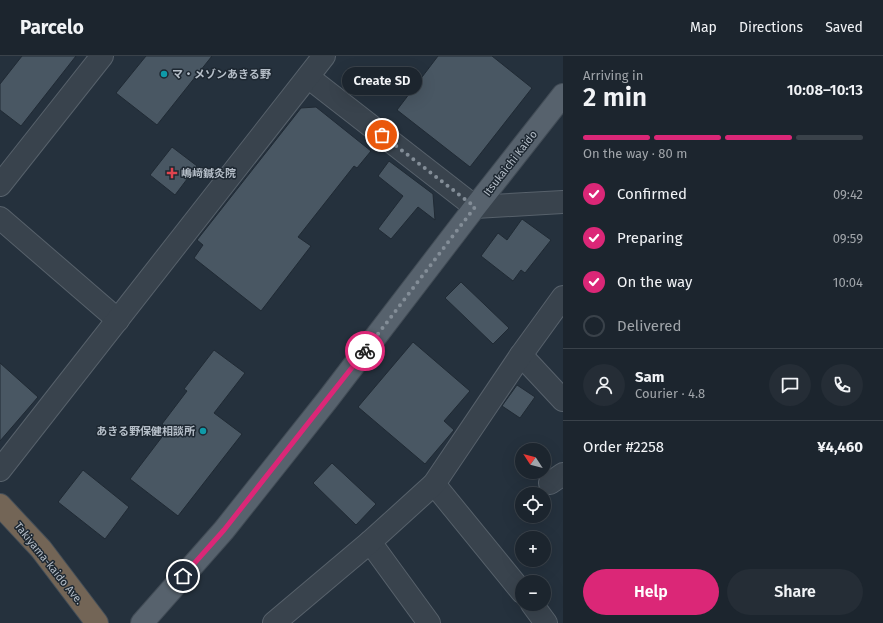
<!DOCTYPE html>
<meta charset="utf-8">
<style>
:root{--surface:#1c252e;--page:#252d36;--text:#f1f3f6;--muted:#a0a5aa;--line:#3a424a;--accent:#db2777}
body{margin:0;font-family:"Fira Sans","Noto Sans JP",sans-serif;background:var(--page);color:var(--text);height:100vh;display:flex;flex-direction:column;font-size:15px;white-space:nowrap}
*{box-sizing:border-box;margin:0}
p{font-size:13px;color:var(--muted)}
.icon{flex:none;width:22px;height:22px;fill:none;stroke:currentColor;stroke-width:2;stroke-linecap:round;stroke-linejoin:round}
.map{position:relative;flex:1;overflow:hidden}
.side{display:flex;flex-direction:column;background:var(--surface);width:320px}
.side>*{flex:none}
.needle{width:26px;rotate:306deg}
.buttons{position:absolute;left:515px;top:387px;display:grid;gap:8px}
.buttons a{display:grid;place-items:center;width:36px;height:36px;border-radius:50%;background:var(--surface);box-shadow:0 4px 16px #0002,0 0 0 1px var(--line);font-size:20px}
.pin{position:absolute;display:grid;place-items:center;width:34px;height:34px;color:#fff;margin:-17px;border:2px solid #fff;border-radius:50%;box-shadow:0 1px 4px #0007}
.courier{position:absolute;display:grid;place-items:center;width:40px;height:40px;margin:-20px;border:3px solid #db2777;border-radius:50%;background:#fff;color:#222;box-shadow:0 1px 5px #0007}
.bubble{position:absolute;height:28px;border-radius:14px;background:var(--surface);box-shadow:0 4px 16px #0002,0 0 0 1px var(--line);font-size:13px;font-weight:600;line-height:28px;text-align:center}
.overview em{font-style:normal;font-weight:600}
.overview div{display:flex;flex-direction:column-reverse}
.overview{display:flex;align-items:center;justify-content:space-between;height:68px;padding:0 20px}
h1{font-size:26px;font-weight:600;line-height:30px}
.bar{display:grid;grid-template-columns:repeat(4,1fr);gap:6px 4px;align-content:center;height:48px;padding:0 20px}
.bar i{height:5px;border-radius:3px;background:var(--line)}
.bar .on{background:var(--accent)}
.bar p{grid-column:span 4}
.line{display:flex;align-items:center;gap:10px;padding:0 20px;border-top:1px solid var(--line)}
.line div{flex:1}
.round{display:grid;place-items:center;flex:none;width:42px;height:42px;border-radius:21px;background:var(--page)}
ol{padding:0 20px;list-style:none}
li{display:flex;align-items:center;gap:12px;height:44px}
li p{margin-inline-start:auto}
li .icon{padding:4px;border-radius:50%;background:var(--accent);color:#fff;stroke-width:4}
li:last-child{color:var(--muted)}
li i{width:22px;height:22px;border:2px solid var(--line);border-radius:50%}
.action{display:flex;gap:8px;margin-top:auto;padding:8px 20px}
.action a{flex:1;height:46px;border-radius:24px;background:var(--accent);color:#fff;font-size:16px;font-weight:600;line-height:46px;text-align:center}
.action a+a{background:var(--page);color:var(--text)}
header{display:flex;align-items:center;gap:24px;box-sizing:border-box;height:56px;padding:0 20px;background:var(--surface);border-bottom:1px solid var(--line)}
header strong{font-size:19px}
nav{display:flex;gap:22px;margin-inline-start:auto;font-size:14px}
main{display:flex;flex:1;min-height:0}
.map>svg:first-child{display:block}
.building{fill:#495763;stroke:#202a34}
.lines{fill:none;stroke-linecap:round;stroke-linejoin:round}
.minor-casing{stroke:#57616b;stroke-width:24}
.major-casing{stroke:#424c56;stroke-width:24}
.highway-casing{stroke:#444e58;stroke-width:24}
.minor{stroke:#39434d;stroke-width:22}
.major{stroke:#57626d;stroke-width:22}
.highway{stroke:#736556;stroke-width:22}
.done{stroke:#838d97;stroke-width:4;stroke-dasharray:0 7.2}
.route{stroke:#db2777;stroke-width:5}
.culture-dot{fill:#0f9aa8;stroke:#1e2832;stroke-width:1.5}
.health-dot{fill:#e0444e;stroke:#1e2832;stroke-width:1.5}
.labels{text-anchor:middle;stroke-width:3;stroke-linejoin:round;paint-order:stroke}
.poi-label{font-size:11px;font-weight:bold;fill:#b5bec8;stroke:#1e2832;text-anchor:start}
.street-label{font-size:11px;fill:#b5bec8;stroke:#1e2832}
</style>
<header>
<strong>Parcelo</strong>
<nav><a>Map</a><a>Directions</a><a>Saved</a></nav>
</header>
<main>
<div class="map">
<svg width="563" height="567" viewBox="0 0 563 567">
<rect width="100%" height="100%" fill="#25313d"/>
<g class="building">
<polygon points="22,0 76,0 21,70 0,54 0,28"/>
<polygon points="146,0 212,0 157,69 116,37"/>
<polygon points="438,0 492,0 532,32 470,111 397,54"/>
<polygon points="316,51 371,95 357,112 354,110 298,181 311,190 261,255 194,202 203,189 197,184 301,52"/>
<polygon points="172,91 197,110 175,139 150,119"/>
<polygon points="389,105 433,138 435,164 418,151 391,183 378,173 403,140 378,120"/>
<polygon points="522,163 551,184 525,217 521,214 513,225 481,200 498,177 507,184"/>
<polygon points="461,226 509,272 493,288 445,242"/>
<polygon points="413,286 470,335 444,365 454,374 425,408 358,351"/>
<polygon points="214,294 245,317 214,357 242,378 178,460 130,423 168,373 162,368 187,335 184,333"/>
<polygon points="0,307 38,341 0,385"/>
<polygon points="517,329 535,341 520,362 502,350"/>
<polygon points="332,407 376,448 356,469 313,427"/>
<polygon points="83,414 129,451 105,483 58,446"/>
</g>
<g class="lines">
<g class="minor-casing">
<g id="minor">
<polyline points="308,21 475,151 563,146"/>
<polyline points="0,129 102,0"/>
<polyline points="0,162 118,264"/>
<polyline points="521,299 563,344"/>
<polyline points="0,414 324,0"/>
<polyline points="550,427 563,418"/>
<polyline points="434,428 522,536"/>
<polyline points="370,486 429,567"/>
<polyline points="532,548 546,567"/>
<polyline points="274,567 370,486 434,428 521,299 563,241"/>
</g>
</g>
<g class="major-casing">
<polyline id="major" points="142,567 224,474 328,343 475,151 563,39"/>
</g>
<g class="highway-casing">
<polyline id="highway" points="0,449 41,493 97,567"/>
</g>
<use href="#minor" class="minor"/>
<use href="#major" class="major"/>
<use href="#highway" class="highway"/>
</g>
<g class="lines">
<polyline class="done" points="365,295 475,151 382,79"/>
<polyline class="route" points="183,520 224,474 365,295"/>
</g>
<g class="culture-dot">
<circle cx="164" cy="18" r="4"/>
<circle cx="203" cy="375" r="4"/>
</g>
<path class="health-dot" d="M170 111h4v4h4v4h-4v4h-4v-4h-4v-4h4z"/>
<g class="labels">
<g class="poi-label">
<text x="172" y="22">マ・メゾンあきる野</text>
<text x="181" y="121">嶋﨑鍼灸院</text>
<text x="195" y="379" text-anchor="end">あきる野保健相談所</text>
</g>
<g class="street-label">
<text transform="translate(510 107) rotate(-52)" y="4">Itsukaichi Kaido</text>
<text transform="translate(49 507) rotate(51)" y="4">Takiyama-kaido Ave.</text>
</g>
</g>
</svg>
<div class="buttons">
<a><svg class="needle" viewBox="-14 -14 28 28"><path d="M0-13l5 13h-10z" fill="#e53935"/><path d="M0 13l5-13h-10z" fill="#a0a5aa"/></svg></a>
<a><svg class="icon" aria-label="locate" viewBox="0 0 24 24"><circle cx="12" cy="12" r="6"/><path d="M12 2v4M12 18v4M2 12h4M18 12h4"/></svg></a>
<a>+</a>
<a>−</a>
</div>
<div class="pin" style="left:382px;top:79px;background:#ea580c"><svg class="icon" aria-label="bag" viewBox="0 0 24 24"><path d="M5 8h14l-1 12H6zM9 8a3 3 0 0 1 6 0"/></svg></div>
<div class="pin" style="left:183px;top:520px;background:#1f2937"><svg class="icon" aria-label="home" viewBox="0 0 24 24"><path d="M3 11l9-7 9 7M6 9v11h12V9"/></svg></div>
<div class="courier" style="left:365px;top:295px"><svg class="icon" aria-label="bike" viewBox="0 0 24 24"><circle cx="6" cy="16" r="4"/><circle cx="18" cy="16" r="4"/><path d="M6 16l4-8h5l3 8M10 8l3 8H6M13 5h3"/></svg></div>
<div class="bubble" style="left:342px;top:11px;width:80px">Create SD</div>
</div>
<section class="side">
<div class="overview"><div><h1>2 min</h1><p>Arriving in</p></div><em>10:08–10:13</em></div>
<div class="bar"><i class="on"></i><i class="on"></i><i class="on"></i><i></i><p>On the way · 80 m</p></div>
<ol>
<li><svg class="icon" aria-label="check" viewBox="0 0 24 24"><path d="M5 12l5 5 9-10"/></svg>Confirmed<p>09:42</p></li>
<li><svg class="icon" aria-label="check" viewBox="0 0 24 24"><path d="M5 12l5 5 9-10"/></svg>Preparing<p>09:59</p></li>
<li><svg class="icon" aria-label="check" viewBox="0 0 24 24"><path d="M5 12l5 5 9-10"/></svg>On the way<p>10:04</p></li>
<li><i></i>Delivered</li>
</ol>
<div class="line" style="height:72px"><a class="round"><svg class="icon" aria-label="person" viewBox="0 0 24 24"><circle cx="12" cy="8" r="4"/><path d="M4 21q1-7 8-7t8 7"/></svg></a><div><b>Sam</b><p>Courier · 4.8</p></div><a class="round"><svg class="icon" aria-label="chat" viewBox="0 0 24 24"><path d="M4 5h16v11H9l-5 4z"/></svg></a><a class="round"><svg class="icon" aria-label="phone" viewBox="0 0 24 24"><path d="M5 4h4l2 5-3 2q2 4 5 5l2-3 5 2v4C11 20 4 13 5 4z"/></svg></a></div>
<div class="line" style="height:52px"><div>Order #2258</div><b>¥4,460</b></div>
<div class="action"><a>Help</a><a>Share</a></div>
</section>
</main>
